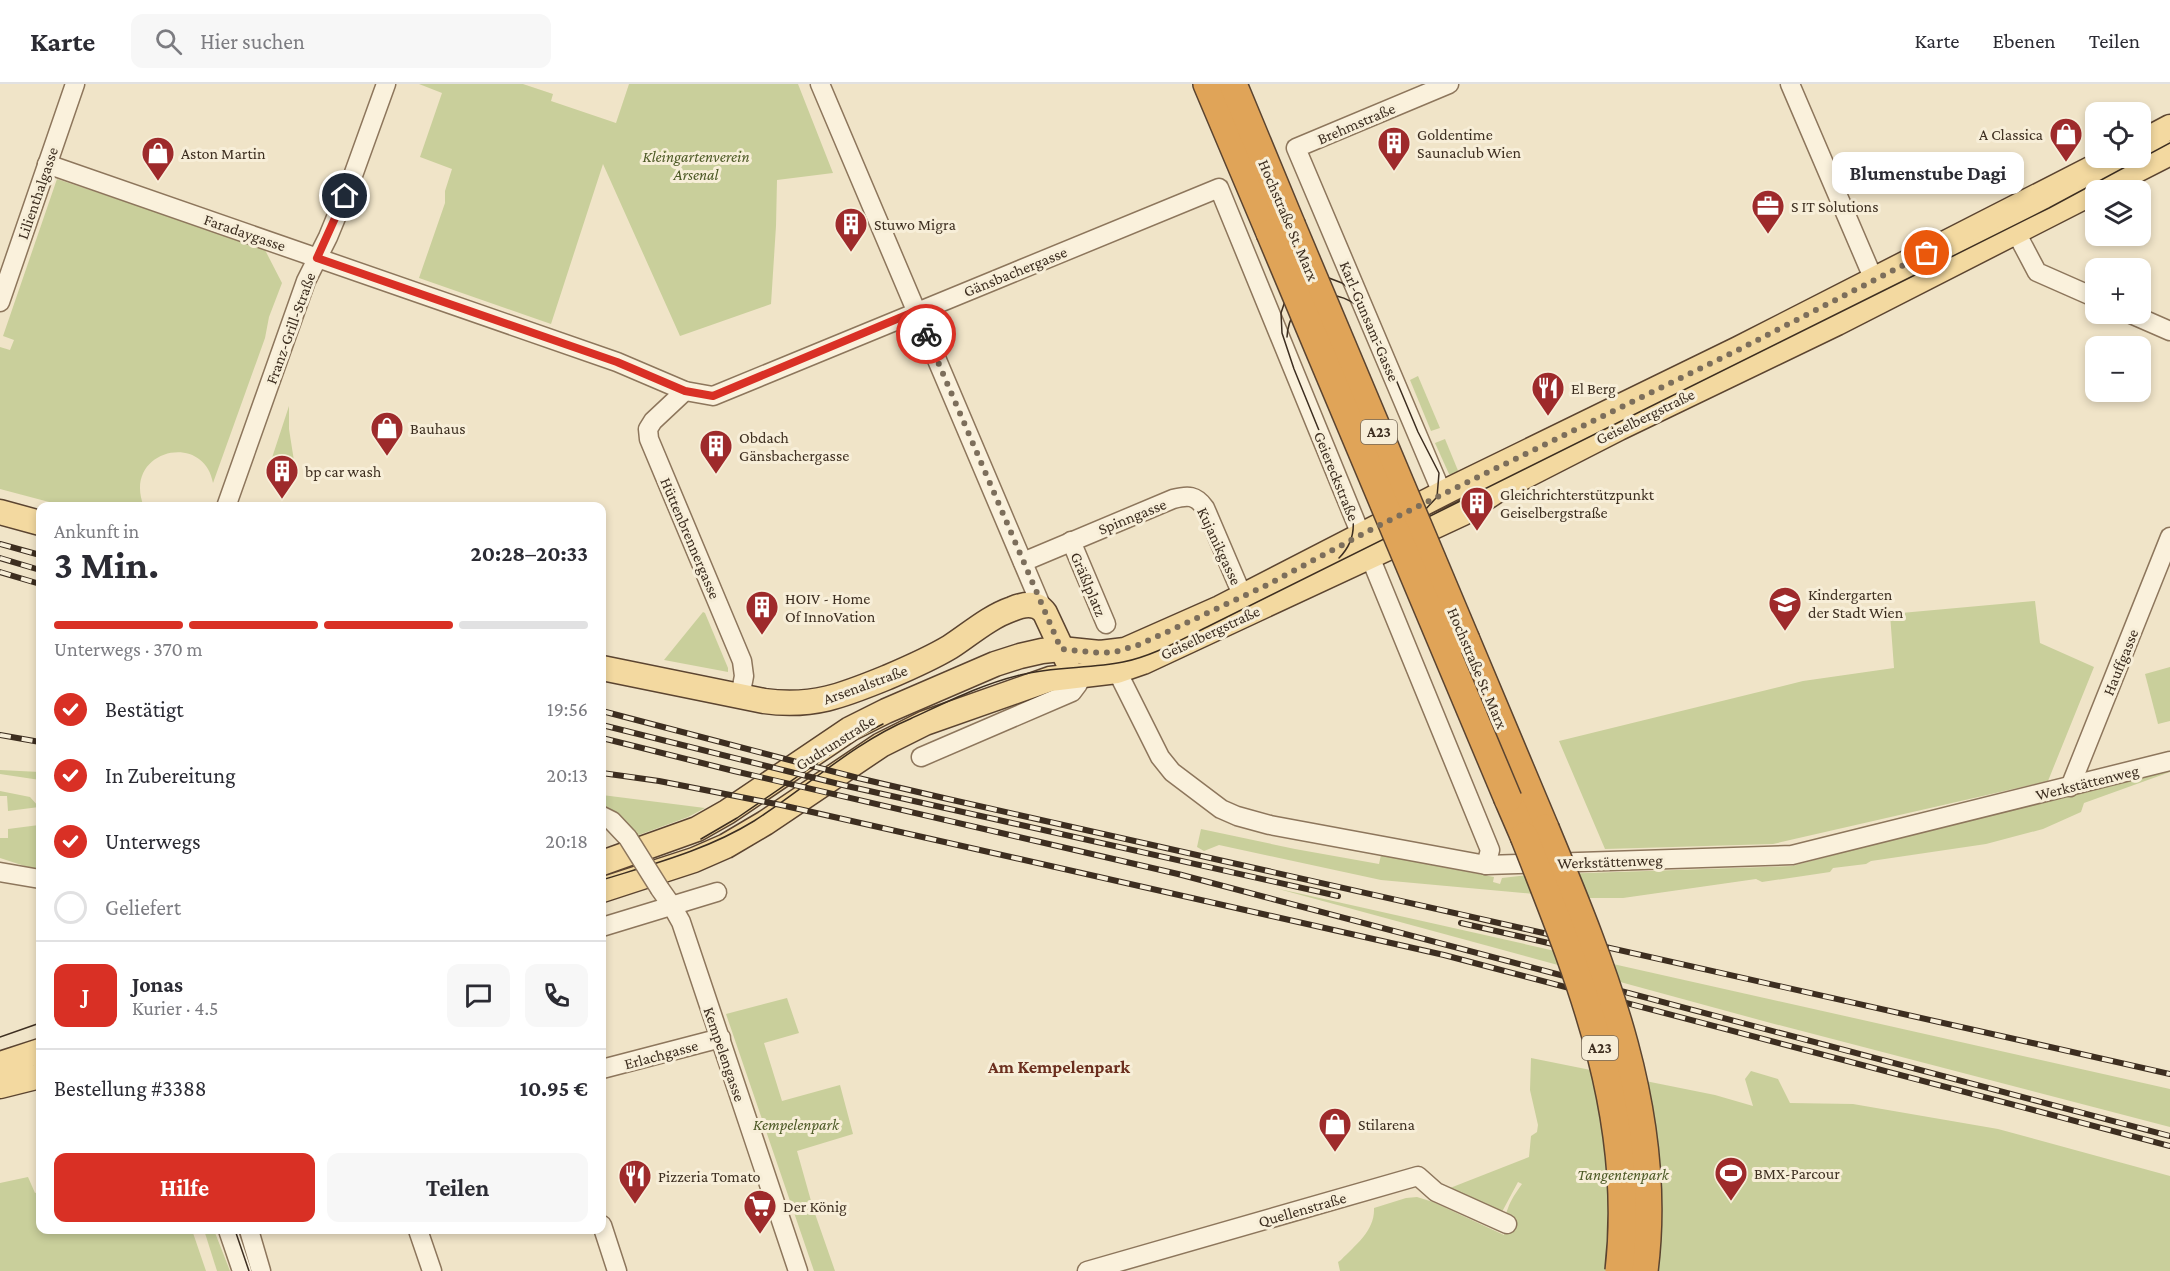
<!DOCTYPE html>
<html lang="de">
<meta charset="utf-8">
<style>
:root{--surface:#fff;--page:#f7f7f7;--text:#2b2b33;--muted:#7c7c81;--line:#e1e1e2;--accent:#d93025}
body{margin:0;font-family:"Crimson Pro",serif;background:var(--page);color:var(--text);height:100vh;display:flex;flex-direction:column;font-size:22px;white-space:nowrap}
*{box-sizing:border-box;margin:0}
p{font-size:20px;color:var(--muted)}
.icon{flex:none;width:33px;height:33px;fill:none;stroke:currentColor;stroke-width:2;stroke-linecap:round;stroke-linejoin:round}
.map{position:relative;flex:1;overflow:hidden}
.sheet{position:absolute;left:36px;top:418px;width:570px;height:732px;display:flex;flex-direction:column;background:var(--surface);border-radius:12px;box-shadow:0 3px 9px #0003}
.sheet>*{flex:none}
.buttons{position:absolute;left:2085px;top:18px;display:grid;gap:12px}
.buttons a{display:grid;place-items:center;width:66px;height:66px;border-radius:12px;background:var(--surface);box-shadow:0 3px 9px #0003;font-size:30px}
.pin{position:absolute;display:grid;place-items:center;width:51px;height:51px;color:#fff;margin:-26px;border:3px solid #fff;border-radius:50%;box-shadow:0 2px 6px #0007}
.courier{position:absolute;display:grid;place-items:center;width:60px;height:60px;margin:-30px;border:4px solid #d93025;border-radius:50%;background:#fff;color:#222;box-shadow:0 2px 8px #0007}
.bubble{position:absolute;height:42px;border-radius:12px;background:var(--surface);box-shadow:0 3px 9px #0003;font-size:20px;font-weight:700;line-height:42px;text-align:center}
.overview em{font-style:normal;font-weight:700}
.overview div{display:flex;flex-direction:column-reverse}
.overview{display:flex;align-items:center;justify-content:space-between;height:102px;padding:0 18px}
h1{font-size:39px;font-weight:700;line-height:45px}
.bar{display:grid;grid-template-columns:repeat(4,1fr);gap:9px 6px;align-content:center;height:72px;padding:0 18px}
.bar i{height:8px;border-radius:4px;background:var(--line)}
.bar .selected{background:var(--accent)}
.bar p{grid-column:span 4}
.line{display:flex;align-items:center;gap:15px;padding:0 18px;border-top:2px solid var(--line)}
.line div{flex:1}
.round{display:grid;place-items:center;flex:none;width:63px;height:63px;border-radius:12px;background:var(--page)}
ol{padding:0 18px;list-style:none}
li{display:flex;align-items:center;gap:18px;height:66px}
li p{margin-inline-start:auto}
li .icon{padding:6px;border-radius:50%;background:var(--accent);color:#fff;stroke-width:4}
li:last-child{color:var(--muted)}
li i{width:33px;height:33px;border:3px solid var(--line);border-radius:50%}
.cta{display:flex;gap:12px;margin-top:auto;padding:12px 18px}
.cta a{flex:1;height:69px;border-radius:12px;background:var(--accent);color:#fff;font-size:24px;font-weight:700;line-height:69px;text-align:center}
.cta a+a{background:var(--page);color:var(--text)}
header{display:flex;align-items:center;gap:36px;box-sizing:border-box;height:84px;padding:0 30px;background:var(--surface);border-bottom:2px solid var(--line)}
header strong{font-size:28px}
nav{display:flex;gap:33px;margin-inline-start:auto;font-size:21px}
.search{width:420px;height:54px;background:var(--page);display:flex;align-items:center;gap:15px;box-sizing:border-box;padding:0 21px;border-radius:12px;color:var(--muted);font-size:22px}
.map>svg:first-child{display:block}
.green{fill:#c9cf9b}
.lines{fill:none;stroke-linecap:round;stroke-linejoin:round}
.minor-casing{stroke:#8d765c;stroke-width:21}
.major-casing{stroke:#5b4430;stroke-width:27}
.highway-casing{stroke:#5b4430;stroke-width:30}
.minor{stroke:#faf1dc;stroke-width:18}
.major{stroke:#f3d9a0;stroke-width:24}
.highway{stroke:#e0a458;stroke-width:27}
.tram{stroke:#3d2e20;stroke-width:1.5}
.rail-casing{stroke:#3d2e20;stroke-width:6}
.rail{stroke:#f7eed8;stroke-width:4;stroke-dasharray:11;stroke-linecap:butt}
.minor-bridge-casing{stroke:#8d765c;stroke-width:21;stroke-linecap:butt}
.highway-bridge-casing{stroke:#5b4430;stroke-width:30;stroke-linecap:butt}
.minor-bridge{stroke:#faf1dc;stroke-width:18}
.highway-bridge{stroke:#e0a458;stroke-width:27}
.done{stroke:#7c6e5b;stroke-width:6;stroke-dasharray:0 10.8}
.route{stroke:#d93025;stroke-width:8}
.labels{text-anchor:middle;stroke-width:6;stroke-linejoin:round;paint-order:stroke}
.shield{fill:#f7eed8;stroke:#756857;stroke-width:1.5}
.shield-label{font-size:15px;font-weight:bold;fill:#3d2e20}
.street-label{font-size:16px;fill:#3d2e20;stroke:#f7eed8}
.poi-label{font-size:16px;fill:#3d2e20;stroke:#f7eed8;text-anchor:start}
.park-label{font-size:16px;font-style:italic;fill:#4d5a26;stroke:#f7eed8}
.neighbourhood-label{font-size:18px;font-weight:bold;fill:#6b2e1e;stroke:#f7eed8}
</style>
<header>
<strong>Karte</strong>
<div class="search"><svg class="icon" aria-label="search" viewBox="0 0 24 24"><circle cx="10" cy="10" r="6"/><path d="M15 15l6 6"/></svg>Hier suchen</div>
<nav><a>Karte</a><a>Ebenen</a><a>Teilen</a></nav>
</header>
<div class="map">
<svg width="2170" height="1187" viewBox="0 0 2170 1187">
<rect width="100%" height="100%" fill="#f0e4c8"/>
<g class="green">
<polygon points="419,0 523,0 553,10 551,17 616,39 629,0 798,0 833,89 777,96 776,142 771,220 680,252 603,80 551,240 419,194 445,119 445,107 452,85 420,73 442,9"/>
<path d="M57,95l207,69 18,35 -13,34 -4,21 -52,145c-9,-53 -92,-33 -69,24h-76l-68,-18v-142l10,3 4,-10 -11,-4z"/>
<polygon points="1418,292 1440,344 1431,347 1410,296"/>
<polygon points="289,322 289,345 294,377 269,383"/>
<polygon points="1445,355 1459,389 1452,391 1449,390 1435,359"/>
<polygon points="2035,517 2040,559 2094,583 2048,697 1773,760 1605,765 1559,657 1803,597 1894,584 1890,530"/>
<polygon points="703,528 705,529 728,584 728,588 664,576"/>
<polygon points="2170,583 2170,637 2158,640 2145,590"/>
<polygon points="2170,683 2170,688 2084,719 2081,728 2043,745 1986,760 1871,777 1866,780 1833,784 1830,788 1762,798 1756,795 1623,814 1578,814 1381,796 1219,761 1204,767 1197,763 1201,745 1295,765 1379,780 1381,771 1494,793 1493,798 1500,800 1502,794 1528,791 1792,782"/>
<polygon points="0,686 40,688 40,696 0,690"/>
<polygon points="0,707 30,713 39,723 8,727 7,712 0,712"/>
<polygon points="602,711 705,724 688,733 636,752 602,723"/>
<polygon points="39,741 40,787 0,774 0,754 8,754 8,745"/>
<polygon points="1275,804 2170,1005 2170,1043 1767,938"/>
<polygon points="787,914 799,949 764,959 782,1017 840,1001 853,1050 797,1067 813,1124 835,1187 814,1187 726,930"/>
<path d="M1531,974l184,37 38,11 -8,-27 6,-8 27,8 12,24 63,1 145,25 172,47v95h-830l-2,-9 3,-2c14,-15 34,-29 33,-52l32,-10 11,-1 16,5 71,33c0,-23 5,-33 18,-51l-4,-2 -15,28 -2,2 -2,-2v2l-49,-22v-2l79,-31 2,-21 6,-4 1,-7 -8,-35z"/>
<polygon points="28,1093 35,1109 40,1107 40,1146 192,1146 206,1187 0,1187 0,1099"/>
<polygon points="204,1146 214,1146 230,1187 217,1187"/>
</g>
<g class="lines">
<g class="minor-casing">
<g id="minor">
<polyline points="820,0 1043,526"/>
<polyline points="1790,0 1874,196"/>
<polyline points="47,80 617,278 685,307 713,312 1219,104 1490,766 1486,781"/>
<polyline points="2010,137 2037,188 2096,214"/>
<polyline points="0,218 75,0"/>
<polyline points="2131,230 2170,247"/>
<polyline points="685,307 653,337 648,345 649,355 742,577 744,592 740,613"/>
<polyline points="1442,409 1296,64 1449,0"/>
<polyline points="226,423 306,197 328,153 351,97 386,0"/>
<polyline points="1071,457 1106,540"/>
<path d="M1023,478l150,-63c15,-4 23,-4 32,9l38,89"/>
<polyline points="1117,587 1160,673 1172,688 1221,725 1237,732 1270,741 1486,781 1792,771 2170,677"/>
<polyline points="921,673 1072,608 1078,600 1075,590"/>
<polyline points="2070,703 2170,453"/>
<polyline points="602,732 612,737 628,754"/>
<polyline points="0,788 40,795"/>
<polyline points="660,805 672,822 681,838 798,1187"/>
<polyline points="602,843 717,808"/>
<polyline points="602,985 721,954"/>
<polyline points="602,1141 617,1187"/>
<polyline points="228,1146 242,1187"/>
<polyline points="249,1146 261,1187"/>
<polyline points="418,1146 432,1187"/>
<polyline points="1087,1187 1418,1092 1436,1108 1507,1140"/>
</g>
</g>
<g class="major-casing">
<g id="major">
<polyline points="2140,59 2170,43"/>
<polyline points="0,428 40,439"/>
<path d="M602,584l162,33c49,7 80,-6 124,-24 21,-9 42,-18 62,-30 20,-13 39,-30 62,-38 12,-5 25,-7 33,4l22,47"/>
<polyline points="602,779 697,745 727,728 850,645 886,627 995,580 1020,572 1042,567 1061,565 1100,569 1125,566 1220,524 1451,405 1738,265 2112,74"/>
<polyline points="602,806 694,776 726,762 765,739 881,661 925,639 1050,595 1117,587 1143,578 1463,429 1496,407 1619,344 1837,239 2170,69"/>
<polyline points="0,980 40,967"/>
<polyline points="0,1002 40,992"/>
</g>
</g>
<g class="highway-casing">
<g id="highway">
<polyline points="1207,0 1270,149"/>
<polyline points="1233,0 1291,140"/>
<polyline points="1466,556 1545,744"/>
<polyline points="1508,715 1524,752"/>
</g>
</g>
<use href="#minor" class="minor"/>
<use href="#major" class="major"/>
<use href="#highway" class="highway"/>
<g class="tram">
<path d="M1287,253c2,-41 45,-55 74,-28"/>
<path d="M1339,474c14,-14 17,-31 12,-49l-57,-140 -12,-36 -1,-20 5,-15 14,-14 14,-6h15l13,5 13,10 13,20 50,119 21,41 -2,24 -14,15"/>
<polyline points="701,755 737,734 848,658 883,640"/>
<path d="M602,796c51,-16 105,-30 152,-59 52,-33 99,-78 156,-102 35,-16 72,-35 110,-44 34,-9 69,-6 103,-13 30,-6 57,-22 84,-35l714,-355 128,-64 121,-65"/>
<polyline points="0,953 40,939"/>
<polyline points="235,1146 249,1187"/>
</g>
<g class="rail-casing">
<g id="rail">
<polyline points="0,460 40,471"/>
<polyline points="0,474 40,486"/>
<polyline points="0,488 40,500"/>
<polyline points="602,627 858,694 948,715 2170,990"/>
<polyline points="602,641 847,702 1338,812"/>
<polyline points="0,651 40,658"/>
<polyline points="602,654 734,687 1178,790 2170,1052"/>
<polyline points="602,689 659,697 781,721 1444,871 2170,1062"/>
<polyline points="1461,839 1557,861"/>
</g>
</g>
<use href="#rail" class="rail"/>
<g class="minor-bridge-casing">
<polyline id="minor-bridge" points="628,754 660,805"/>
</g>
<g class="highway-bridge-casing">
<g id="highway-bridge">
<polyline points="1291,140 1466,556"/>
<polyline points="1270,149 1508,715"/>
<path d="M1545,744c59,142 119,286 99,443"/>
<path d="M1524,752c56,142 113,279 95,435"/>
</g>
</g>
<use href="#minor-bridge" class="minor-bridge"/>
<use href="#highway-bridge" class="highway-bridge"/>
</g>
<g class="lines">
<polyline class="done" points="926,250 1061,565 1100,569 1115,568 1138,561 1167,548 1265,502 1374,444 1738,266 1927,169"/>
<polyline class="route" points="345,112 317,174 617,278 685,307 713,312 916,227 926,250"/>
</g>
<defs>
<g id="shop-pin" transform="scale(1.725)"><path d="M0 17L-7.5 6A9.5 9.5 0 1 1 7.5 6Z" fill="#9e2a2b" stroke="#f7eed8"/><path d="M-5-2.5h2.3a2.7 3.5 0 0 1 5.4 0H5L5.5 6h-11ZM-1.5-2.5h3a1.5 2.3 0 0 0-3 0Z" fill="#fff"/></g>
<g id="building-pin" transform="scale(1.725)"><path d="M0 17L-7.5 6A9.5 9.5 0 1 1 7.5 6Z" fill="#9e2a2b" stroke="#f7eed8"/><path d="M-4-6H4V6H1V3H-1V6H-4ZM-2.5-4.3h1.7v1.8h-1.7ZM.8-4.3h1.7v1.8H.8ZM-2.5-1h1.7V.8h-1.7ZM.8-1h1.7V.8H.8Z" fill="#fff"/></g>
<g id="office-pin" transform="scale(1.725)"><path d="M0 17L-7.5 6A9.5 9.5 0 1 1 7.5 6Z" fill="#9e2a2b" stroke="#f7eed8"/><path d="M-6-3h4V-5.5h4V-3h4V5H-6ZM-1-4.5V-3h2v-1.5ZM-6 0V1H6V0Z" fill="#fff"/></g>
<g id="restaurant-pin" transform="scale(1.725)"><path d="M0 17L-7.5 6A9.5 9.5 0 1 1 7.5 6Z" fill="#9e2a2b" stroke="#f7eed8"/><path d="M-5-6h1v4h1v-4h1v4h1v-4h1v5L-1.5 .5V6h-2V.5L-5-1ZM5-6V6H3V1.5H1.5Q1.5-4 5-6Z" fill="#fff"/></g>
<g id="school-pin" transform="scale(1.725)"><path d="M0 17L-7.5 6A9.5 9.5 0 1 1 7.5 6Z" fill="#9e2a2b" stroke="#f7eed8"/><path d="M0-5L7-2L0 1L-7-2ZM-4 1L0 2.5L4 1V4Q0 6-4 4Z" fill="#fff"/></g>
<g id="stadium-pin" transform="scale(1.725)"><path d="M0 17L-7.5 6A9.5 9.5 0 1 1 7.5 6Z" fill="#9e2a2b" stroke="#f7eed8"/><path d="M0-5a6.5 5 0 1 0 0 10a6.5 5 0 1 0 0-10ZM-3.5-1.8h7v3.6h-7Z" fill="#fff"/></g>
<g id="supermarket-pin" transform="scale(1.725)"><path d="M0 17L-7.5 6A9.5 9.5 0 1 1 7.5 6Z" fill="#9e2a2b" stroke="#f7eed8"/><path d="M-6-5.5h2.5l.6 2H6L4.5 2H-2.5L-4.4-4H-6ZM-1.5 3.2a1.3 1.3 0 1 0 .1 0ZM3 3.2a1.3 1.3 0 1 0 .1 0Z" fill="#fff"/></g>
</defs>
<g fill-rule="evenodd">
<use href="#shop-pin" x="2066" y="50"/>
<use href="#building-pin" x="1394" y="59"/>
<use href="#shop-pin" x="158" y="69"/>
<use href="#office-pin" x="1768" y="122"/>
<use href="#building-pin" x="851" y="140"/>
<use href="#restaurant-pin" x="1548" y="304"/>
<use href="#shop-pin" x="387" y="344"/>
<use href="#building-pin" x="716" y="362"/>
<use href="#building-pin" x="282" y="387"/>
<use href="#building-pin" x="1477" y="419"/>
<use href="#school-pin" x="1785" y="519"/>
<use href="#building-pin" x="762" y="523"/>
<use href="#shop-pin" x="1335" y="1040"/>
<use href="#stadium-pin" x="1731" y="1089"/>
<use href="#restaurant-pin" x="635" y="1092"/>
<use href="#supermarket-pin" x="760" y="1122"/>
</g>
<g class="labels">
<g class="shield">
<rect x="1361" y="336" width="36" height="24" rx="4.5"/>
<rect x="1582" y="952" width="36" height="24" rx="4.5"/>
</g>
<g class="shield-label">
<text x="1379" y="353">A23</text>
<text x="1600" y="969">A23</text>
</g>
<g class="street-label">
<text transform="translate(1356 39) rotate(-23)" y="6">Brehmstraße</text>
<text transform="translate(37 109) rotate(-71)" y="6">Lilienthalgasse</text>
<text transform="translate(1289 136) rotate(67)" y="6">Hochstraße St. Marx</text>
<text transform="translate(245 148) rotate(19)" y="6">Faradaygasse</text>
<text transform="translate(1015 187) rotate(-22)" y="6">Gänsbachergasse</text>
<text transform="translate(1370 237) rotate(67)" y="6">Karl-Gunsam-Gasse</text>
<text transform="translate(290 244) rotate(-70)" y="6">Franz-Grill-Straße</text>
<text transform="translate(1645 332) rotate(-26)" y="6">Geiselbergstraße</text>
<text transform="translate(1337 392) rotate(68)" y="6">Geiereckstraße</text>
<text transform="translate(1132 432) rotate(-22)" y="6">Spinngasse</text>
<text transform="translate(691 454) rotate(67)" y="6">Hüttenbrennergasse</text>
<text transform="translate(1220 462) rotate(65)" y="6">Kujanikgasse</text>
<text transform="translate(1089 500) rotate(67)" y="6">Gräßlplatz</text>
<text transform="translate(1210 548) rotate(-25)" y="6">Geiselbergstraße</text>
<text transform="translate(2120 578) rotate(-68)" y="6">Hauffgasse</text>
<text transform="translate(1478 584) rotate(67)" y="6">Hochstraße St. Marx</text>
<text transform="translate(865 600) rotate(-20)" y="6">Arsenalstraße</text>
<text transform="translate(835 658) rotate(-32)" y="6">Gudrunstraße</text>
<text transform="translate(2087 698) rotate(-14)" y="6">Werkstättenweg</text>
<text transform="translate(1610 777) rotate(-2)" y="6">Werkstättenweg</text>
<text transform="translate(661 970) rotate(-15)" y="6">Erlachgasse</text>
<text transform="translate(725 970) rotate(71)" y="6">Kempelengasse</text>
<text transform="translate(1302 1125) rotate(-16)" y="6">Quellenstraße</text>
</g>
<g class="poi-label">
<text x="1417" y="56">Goldentime<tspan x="1417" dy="18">Saunaclub Wien</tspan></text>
<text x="2043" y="56" text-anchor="end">A Classica</text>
<text x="181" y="75">Aston Martin</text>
<text x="1791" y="128">S IT Solutions</text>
<text x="874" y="146">Stuwo Migra</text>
<text x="1571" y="310">El Berg</text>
<text x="410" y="350">Bauhaus</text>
<text x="739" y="359">Obdach<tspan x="739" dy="18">Gänsbachergasse</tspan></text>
<text x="305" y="393">bp car wash</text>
<text x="1500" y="416">Gleichrichterstützpunkt<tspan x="1500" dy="18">Geiselbergstraße</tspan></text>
<text x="1808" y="516">Kindergarten<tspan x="1808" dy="18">der Stadt Wien</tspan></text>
<text x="785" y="520">HOIV - Home<tspan x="785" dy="18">Of InnoVation</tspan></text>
<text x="1358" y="1046">Stilarena</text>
<text x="1754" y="1095">BMX-Parcour</text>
<text x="658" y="1098">Pizzeria Tomato</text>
<text x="783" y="1128">Der König</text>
</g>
<g class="park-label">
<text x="696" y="78">Kleingartenverein<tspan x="696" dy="18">Arsenal</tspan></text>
<text x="796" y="1046">Kempelenpark</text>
<text x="1623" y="1096">Tangentenpark</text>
</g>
<g class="neighbourhood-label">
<text x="1059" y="989">Am Kempelenpark</text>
</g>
</g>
</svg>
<div class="buttons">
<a><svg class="icon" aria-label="locate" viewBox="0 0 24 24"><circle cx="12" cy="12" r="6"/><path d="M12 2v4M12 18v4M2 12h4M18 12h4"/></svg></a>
<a><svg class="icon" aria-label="layers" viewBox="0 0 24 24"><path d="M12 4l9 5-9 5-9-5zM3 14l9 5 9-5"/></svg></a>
<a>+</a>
<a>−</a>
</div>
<div class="pin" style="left:1927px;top:169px;background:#ea580c"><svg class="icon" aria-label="bag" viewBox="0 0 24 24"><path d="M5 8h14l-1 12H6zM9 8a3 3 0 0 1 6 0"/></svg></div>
<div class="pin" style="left:345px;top:112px;background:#1f2937"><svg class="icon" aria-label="home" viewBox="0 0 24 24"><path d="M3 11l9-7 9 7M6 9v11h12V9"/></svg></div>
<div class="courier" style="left:926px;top:250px"><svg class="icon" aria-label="bike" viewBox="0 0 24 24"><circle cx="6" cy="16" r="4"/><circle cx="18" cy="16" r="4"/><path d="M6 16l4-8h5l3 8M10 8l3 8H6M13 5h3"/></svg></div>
<div class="bubble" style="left:1832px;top:68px;width:192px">Blumenstube Dagi</div>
<section class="sheet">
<div class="overview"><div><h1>3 Min.</h1><p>Ankunft in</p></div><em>20:28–20:33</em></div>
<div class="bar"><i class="selected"></i><i class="selected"></i><i class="selected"></i><i></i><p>Unterwegs · 370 m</p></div>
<ol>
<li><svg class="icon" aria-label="check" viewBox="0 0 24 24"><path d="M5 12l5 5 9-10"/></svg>Bestätigt<p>19:56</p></li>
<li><svg class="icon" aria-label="check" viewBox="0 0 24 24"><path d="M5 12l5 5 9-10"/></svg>In Zubereitung<p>20:13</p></li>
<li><svg class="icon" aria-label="check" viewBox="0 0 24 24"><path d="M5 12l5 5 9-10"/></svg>Unterwegs<p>20:18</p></li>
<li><i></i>Geliefert</li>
</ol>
<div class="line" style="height:108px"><b class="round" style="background:var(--accent);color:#fff">J</b><div><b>Jonas</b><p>Kurier · 4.5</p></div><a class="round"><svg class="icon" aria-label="chat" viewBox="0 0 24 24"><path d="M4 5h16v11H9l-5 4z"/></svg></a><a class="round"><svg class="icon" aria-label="phone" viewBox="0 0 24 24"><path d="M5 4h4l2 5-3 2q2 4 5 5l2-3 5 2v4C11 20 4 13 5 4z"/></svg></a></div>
<div class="line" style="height:78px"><div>Bestellung #3388</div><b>10.95 €</b></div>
<div class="cta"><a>Hilfe</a><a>Teilen</a></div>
</section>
</div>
